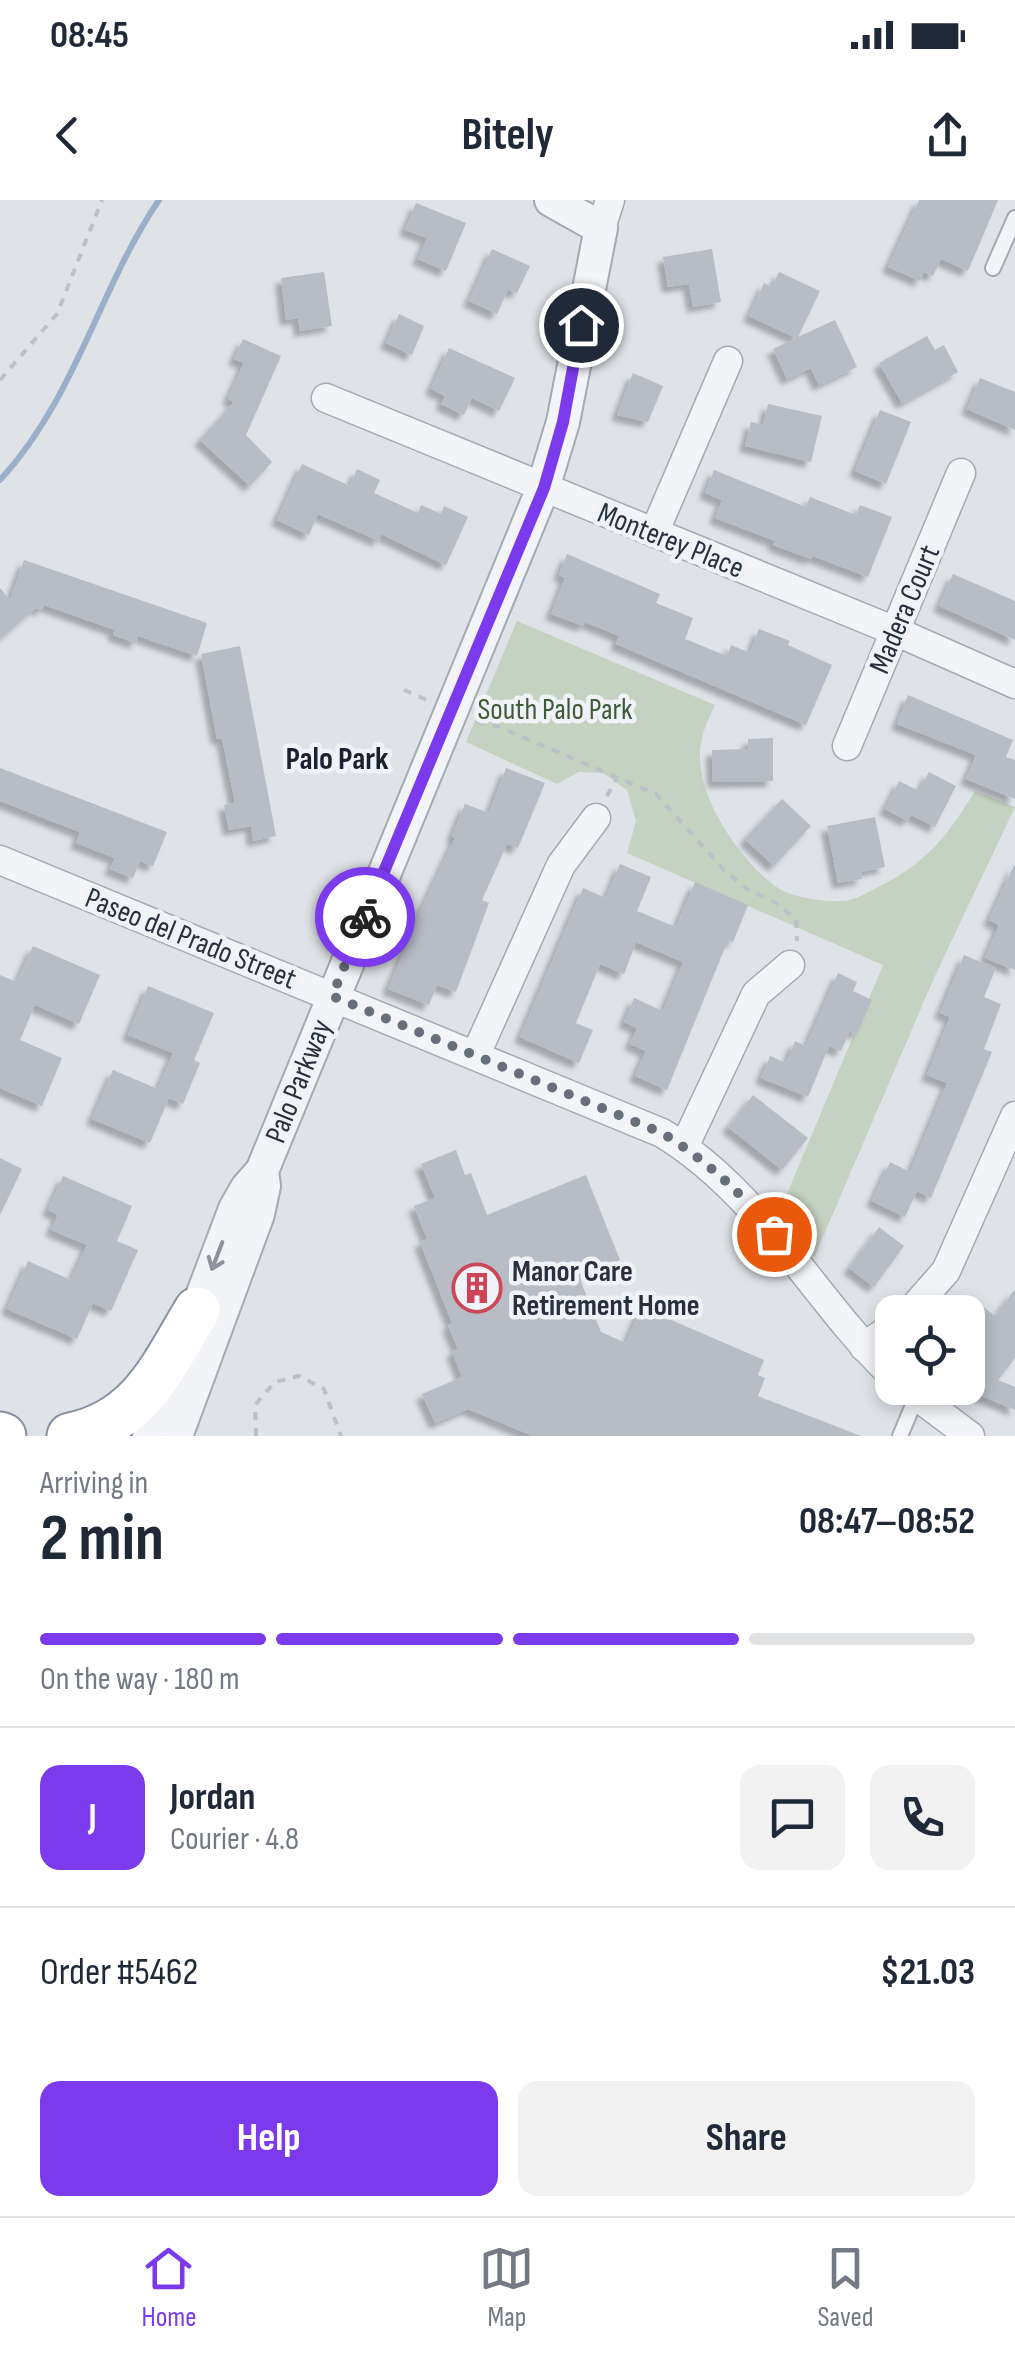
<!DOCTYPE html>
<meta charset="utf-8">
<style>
:root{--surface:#fff;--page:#f2f2f3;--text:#1f2937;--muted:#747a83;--line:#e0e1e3;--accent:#7c3aed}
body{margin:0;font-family:"Sofia Sans Condensed",sans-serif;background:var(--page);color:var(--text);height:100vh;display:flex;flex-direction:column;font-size:38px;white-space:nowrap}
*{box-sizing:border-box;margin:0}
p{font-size:32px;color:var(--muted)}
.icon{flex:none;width:55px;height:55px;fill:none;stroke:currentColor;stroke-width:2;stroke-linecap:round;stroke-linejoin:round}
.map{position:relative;height:1236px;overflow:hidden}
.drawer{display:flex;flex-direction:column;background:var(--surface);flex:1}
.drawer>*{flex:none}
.fabs{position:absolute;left:875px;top:1095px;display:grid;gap:20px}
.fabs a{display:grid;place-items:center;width:110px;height:110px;border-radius:20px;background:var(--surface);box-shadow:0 5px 15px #0003;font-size:50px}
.pin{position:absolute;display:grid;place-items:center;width:85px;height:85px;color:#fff;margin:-42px;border:5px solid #fff;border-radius:50%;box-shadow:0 2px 10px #0007}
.courier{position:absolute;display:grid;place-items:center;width:100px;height:100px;margin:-50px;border:8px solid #7c3aed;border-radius:50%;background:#fff;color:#222;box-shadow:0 2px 12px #0007}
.head em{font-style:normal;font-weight:700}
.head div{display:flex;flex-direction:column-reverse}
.head{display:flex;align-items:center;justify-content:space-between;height:170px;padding:0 40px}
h1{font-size:65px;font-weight:700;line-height:75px}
.bar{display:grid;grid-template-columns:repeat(4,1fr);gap:15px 10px;align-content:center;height:120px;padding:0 40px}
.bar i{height:12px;border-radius:8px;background:var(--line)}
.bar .selected{background:var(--accent)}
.bar p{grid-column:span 4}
.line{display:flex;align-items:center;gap:25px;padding:0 40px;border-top:2px solid var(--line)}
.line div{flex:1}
.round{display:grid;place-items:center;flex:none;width:105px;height:105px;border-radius:20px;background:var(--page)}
.action{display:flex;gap:20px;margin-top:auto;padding:20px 40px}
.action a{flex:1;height:115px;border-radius:20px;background:var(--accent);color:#fff;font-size:40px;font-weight:700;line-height:115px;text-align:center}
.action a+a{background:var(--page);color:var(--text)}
.status{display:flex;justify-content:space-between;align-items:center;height:70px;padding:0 50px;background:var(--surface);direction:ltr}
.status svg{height:28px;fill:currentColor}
header{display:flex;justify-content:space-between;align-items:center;height:130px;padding:0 40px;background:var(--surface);font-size:45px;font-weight:700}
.menu{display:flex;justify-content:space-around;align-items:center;height:140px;border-top:2px solid var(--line);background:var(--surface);font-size:28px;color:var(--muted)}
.menu a{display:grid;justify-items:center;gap:5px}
.menu .selected{color:var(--accent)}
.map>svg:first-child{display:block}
.green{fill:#c5d2c1}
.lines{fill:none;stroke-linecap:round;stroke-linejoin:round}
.stream{stroke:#9bb0c8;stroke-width:6}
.building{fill:#b7bcc5;filter:url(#shadow)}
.service-casing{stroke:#a4aab2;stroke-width:18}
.minor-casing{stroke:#a4aab2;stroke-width:31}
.tertiary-casing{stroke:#a4aab2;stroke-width:36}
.trunk-casing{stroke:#87909f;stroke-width:49}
.path{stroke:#bdc1c7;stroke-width:4;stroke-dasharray:8 8;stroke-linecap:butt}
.service{stroke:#f2f4f7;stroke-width:14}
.minor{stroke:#f2f4f7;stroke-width:28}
.tertiary{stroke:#f2f4f7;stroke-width:32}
.trunk{stroke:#fff;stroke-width:45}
.oneway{stroke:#8d929b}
.done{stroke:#686f7a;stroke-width:10;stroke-dasharray:0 18}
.route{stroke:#7c3aed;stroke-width:12}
.labels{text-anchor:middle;stroke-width:9;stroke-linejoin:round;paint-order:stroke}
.street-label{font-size:30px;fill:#28303f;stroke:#eff2f6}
.park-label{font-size:30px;fill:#3c5b36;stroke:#eff2f6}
.poi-label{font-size:30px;font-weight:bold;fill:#28303f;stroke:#eff2f6;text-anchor:start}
.neighbourhood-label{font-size:32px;font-weight:bold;fill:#1b2130;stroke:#eff2f6}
</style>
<div class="status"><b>08:45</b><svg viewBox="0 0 49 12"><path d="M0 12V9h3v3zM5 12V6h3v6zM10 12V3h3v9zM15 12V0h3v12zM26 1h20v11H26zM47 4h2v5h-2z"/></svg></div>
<header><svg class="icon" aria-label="back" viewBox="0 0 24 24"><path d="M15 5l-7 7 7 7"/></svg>Bitely<svg class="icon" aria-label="share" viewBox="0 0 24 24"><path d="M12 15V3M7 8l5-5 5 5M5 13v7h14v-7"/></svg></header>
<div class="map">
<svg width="1015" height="1236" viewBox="0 0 1015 1236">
<defs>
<filter id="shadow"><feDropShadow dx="-6" dy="6" stdDeviation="2.5" flood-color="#0004"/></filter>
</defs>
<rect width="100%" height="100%" fill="#dfe3e8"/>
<path class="green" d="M517,421l198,84c-8,17 -15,31 -15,51 -1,44 41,105 75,130 18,13 54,17 75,14 9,-2 20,-9 28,-13 48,-23 70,-52 97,-96l40,16 -81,171 -120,280 -33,-50 102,-243 -256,-112 9,-32 -9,-31 -24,-17 -24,-1 -22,12 -91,-42z"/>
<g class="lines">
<path class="stream" d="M0,280c76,-82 99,-192 159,-280"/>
</g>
<g class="building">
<polygon points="919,0 998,0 968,71 941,59 933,76 924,72 920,81 888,67"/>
<polygon points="416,3 466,23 446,71 418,59 427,38 405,30"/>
<polygon points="492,49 530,66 517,93 508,90 497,114 469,101"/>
<polygon points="712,49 721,102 693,107 689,84 668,87 663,57"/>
<polygon points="324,72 332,126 300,131 298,118 286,120 281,78"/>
<polygon points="779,72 820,91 798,137 835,120 857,167 819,185 811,168 787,179 773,149 796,138 749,116 764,83 772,87"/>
<polygon points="399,114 424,126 412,155 386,143"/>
<polygon points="927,136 935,150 944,145 958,172 902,203 879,163"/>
<polygon points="243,139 281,156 246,235 272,262 250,286 200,240 234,202 228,199 244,163 234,159"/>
<polygon points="449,148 515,178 499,211 472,198 464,215 441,204 445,196 431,189"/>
<polygon points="633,173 663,186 648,222 617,215"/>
<polygon points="980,178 1015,192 1015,230 967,209"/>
<polygon points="768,204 822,216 811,262 745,246 751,222 763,225"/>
<polygon points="880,210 911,222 886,284 855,271"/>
<polygon points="302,264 350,286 357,269 380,280 374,293 418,313 421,305 441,314 444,306 468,317 446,365 381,334 379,341 318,314 309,335 277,320"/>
<polygon points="714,270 806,307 810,297 856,315 860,305 892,317 868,377 813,356 811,359 773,345 775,341 715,318 722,300 705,293"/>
<polygon points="567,354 660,394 656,403 693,418 685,439 727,456 731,445 750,453 759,429 790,441 788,445 832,465 806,525 616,444 619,436 585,422 583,426 551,414 565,378 559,375"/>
<polygon points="24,360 207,423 197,456 138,436 136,443 113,435 115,430 44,405 42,410 36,408 0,439 0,388 10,400"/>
<polygon points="953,374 1015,401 1015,440 939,406"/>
<polygon points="240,446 276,636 253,641 251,626 229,630 224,605 235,603 222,538 217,539 201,454"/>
<polygon points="908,495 1013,540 1006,557 1015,560 1015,599 966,579 976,555 897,524"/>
<polygon points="773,538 773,581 713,582 712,550 748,549 748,539"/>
<polygon points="0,568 167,632 153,666 140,661 133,678 110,669 115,658 76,643 80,632 0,601"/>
<polygon points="506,568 545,583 518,648 507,644 482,700 489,703 456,792 437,785 429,805 388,789 408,741 398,737 405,721 414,725 455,638 452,636 465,604 489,613"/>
<polygon points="929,572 956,586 935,627 911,615 908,621 885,609 899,581 919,591"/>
<polygon points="782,599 811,626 774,666 745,639"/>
<polygon points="875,617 885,667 861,672 862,679 838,683 827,626"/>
<polygon points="1015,663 1015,770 985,758 999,725 989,720"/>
<polygon points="620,664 651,677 637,711 676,727 695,682 748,705 733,742 728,740 667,890 635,876 646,851 630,844 637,828 624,822 634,798 663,811 683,762 636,742 624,774 600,764 576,823 593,830 579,863 520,837 583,688 606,698"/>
<polygon points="33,746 100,775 79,824 35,805 20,840 62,858 42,906 0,888 0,775 17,782"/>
<polygon points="964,755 996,768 984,797 1001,804 984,849 992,852 931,998 917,991 905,1017 872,1001 890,962 910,972 947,883 927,875 950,817 940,813"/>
<polygon points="838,773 857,782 853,791 872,800 857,834 850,831 841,851 829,846 808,897 761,878 770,856 786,863 795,841 806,846"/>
<polygon points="148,786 214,813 194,860 200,863 183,904 169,898 150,943 92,919 113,870 158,889 173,853 128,835"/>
<polygon points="753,895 808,938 782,970 728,927"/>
<polygon points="456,950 465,975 471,973 487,1015 586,975 620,1060 579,1077 601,1132 626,1143 641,1107 764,1160 758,1175 765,1178 758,1196 861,1236 533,1236 468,1209 435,1223 422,1194 462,1177 452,1151 458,1149 448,1125 452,1123 420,1042 427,1039 414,1006 435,998 421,964"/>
<polygon points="0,958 22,969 0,1015"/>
<polygon points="63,976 132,1006 117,1041 138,1050 111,1111 93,1103 77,1139 7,1109 28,1061 71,1080 87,1045 51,1030 58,1015 48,1010"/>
<polygon points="879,1027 904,1046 874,1087 849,1068"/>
<polygon points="1015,1089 1015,1158 998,1180 1015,1187 1015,1210 968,1190 968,1118 978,1103 995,1116"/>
</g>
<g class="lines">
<g class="service-casing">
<g id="service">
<polyline points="993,68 1015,18"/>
<polyline points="900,1236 916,1198"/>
</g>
</g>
<g class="minor-casing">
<g id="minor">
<polyline points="601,28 610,0"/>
<polyline points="326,198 895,431 1015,484"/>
<polyline points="654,333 728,161"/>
<polyline points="847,546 961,273"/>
<path d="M0,660l662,273c99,60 149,163 230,242"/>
<polyline points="476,854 561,665 596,618"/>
<polyline points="684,947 756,794 790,765"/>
<polyline points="910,1112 946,1071 1015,916"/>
<polyline points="864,1147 892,1127"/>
<polyline points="906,1188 970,1236"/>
</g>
</g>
<g class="tertiary-casing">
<g id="tertiary">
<polyline points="149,1236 235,1009 247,988 262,971 543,288 563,222 601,28 551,0"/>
<polyline points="176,1236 258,1014 264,986 262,971"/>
</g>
</g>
<g class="trunk-casing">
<g id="trunk">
<polyline points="0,1235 3,1236"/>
<path d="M70,1236c71,-14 93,-70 127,-126"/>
</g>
</g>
<g class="path">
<polyline points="0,180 57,114 102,0"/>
<polyline points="404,490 427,500"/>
<polyline points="477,522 497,526 656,594 723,669 747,689 776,703 796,719 797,741"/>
<polyline points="607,596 617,578"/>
<polyline points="256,1236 255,1205 275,1182 299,1176 324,1189 341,1236"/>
</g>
<use href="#service" class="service"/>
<use href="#minor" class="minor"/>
<use href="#tertiary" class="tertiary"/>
<use href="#trunk" class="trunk"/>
</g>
<defs><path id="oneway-shaft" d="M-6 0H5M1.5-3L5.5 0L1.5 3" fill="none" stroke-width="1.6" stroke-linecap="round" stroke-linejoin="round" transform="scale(2.5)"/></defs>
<use class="oneway" href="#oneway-shaft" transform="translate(217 1056) rotate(111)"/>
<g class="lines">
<path class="done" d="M365,717l-33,79 330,137c44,27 81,61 112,101"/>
<polyline class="route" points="365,717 544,288 563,222 581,125"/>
</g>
<defs>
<g id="building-ring" transform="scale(2.5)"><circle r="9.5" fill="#eff2f6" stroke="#cc4657" stroke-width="1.5"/><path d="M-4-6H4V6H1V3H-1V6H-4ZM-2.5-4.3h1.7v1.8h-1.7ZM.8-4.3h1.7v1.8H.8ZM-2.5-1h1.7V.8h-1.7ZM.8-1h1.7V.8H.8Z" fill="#cc4657"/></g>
</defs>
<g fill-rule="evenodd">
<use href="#building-ring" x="477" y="1088"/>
</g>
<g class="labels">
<g class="street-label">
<text transform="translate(671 340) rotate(22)" y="10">Monterey Place</text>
<text transform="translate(904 409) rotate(-67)" y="10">Madera Court</text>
<text transform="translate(191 738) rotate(22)" y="10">Paseo del Prado Street</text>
<text transform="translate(298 881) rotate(-68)" y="10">Palo Parkway</text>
</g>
<g class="park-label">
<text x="555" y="519">South Palo Park</text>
</g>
<g class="poi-label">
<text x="512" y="1081">Manor Care<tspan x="512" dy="34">Retirement Home</tspan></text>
</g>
<g class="neighbourhood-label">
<text x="337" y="569">Palo Park</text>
</g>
</g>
</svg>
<div class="fabs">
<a><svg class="icon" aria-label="locate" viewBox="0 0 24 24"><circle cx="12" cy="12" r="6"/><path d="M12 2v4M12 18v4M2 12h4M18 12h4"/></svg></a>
</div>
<div class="pin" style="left:774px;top:1034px;background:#ea580c"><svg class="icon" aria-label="bag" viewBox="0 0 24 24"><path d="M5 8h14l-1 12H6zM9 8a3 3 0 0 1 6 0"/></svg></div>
<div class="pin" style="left:581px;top:125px;background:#1f2937"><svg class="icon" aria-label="home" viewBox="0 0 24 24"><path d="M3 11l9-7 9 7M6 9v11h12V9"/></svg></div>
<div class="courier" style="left:365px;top:717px"><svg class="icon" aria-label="bike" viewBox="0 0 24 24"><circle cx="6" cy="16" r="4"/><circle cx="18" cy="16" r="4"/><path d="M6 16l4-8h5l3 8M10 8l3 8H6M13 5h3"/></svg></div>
</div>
<section class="drawer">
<div class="head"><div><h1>2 min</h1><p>Arriving in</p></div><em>08:47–08:52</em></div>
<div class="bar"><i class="selected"></i><i class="selected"></i><i class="selected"></i><i></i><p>On the way · 180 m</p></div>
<div class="line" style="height:180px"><b class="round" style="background:var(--accent);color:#fff">J</b><div><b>Jordan</b><p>Courier · 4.8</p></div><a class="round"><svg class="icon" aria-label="chat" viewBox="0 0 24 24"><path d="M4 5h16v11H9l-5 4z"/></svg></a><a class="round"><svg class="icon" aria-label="phone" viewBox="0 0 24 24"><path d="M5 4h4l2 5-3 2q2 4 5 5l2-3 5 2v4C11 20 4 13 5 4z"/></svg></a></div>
<div class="line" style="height:130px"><div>Order #5462</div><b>$21.03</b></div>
<div class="action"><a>Help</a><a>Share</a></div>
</section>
<nav class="menu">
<a class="selected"><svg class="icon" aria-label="home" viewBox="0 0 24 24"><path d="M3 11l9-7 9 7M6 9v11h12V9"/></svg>Home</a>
<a><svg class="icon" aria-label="map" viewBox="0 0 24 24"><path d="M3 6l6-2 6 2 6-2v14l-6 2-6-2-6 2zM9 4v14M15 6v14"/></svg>Map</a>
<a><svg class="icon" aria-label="saved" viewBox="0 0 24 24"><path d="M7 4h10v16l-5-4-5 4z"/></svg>Saved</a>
</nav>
